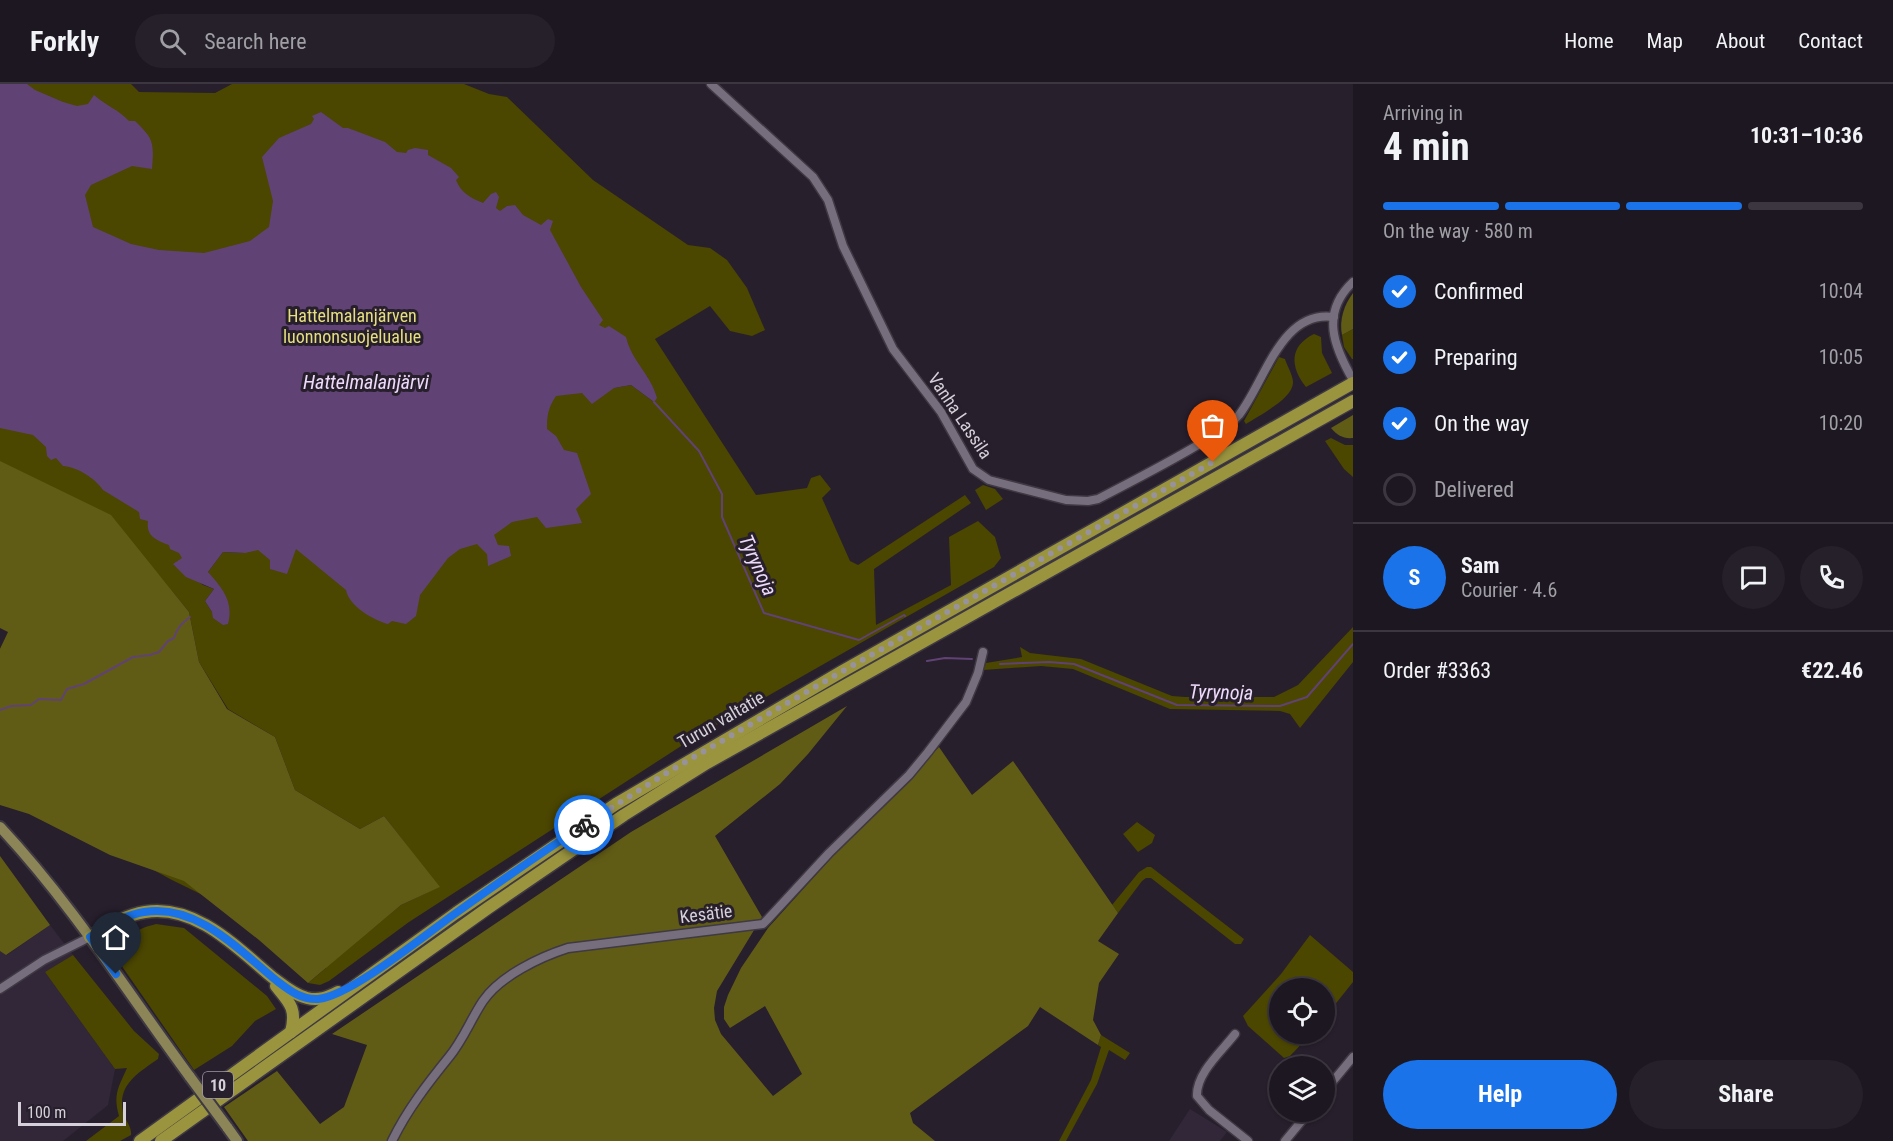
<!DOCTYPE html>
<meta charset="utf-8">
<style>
:root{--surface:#1d1721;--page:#25202a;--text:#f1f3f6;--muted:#a09fa5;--line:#3b363f;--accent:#1a73e8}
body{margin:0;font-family:"Roboto Condensed",sans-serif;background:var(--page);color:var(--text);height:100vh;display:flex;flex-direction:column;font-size:22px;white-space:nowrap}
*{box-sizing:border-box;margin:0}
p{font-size:20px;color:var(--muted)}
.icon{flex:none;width:33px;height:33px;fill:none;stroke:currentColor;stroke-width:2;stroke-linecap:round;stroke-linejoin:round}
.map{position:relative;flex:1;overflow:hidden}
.side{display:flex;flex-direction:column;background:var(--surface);width:540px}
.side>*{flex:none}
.buttons{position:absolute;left:1269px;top:894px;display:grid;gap:12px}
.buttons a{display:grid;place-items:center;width:66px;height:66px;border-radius:50%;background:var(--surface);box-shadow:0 2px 4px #0004,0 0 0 2px var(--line);font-size:30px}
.scale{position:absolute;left:18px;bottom:15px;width:108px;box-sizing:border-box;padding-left:6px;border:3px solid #d5d0d9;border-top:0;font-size:16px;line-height:21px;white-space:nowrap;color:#d5d0d9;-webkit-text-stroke:4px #271f2c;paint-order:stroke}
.pin{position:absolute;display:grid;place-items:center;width:51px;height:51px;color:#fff;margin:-62px -26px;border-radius:50% 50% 50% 0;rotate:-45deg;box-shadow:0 0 6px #0007}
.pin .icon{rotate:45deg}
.courier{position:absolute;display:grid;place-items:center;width:60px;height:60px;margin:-30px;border:4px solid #1a73e8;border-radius:50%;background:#fff;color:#222;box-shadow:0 2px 8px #0007}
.headline em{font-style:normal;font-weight:700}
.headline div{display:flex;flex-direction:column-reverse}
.headline{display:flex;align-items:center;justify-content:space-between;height:102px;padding:0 30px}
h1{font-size:39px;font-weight:700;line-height:45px}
.bar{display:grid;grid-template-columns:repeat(4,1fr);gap:9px 6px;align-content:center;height:72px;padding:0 30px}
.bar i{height:8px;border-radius:4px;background:var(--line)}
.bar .current{background:var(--accent)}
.bar p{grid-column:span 4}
.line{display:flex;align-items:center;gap:15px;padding:0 30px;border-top:2px solid var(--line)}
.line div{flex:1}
.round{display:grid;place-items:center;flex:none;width:63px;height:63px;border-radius:32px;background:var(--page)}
ol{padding:0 30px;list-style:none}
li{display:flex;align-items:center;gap:18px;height:66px}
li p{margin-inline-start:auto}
li .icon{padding:6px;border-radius:50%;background:var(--accent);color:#fff;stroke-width:4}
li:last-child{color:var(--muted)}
li i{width:33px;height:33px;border:3px solid var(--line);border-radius:50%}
.primary-button{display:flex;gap:12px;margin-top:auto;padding:12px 30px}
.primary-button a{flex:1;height:69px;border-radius:36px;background:var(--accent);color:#fff;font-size:24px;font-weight:700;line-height:69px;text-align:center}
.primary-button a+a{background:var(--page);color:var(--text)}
header{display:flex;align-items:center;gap:36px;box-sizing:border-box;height:84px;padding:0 30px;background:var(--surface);border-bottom:2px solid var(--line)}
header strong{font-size:28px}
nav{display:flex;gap:33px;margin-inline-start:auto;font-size:21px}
.search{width:420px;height:54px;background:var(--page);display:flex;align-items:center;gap:15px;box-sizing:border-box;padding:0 21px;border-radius:33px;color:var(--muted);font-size:22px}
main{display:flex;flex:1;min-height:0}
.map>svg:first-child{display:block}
.built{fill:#322739}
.green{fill:#4b4600;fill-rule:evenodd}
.forest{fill:#615c15}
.water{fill:#614275}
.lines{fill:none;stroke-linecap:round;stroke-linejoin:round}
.stream{stroke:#614275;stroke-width:2}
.minor-casing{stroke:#3f3943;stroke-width:11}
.major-casing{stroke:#3f3943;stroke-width:14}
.highway-casing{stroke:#3f3943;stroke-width:15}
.minor{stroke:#776e7d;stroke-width:8}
.major{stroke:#8c8558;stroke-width:10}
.highway{stroke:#9a943f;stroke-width:12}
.major-bridge-casing{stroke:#3f3943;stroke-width:14;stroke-linecap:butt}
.major-bridge{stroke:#8c8558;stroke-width:10}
.done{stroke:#98929c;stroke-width:6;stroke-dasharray:0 10.8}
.route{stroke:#1a73e8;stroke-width:8}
.labels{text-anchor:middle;stroke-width:6;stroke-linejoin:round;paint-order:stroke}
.shield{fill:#271f2c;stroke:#a19ba5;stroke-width:1.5}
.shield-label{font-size:16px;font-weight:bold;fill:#d5d0d9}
.park-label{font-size:18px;fill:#e6df7f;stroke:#271f2c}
.street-label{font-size:18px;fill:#d5d0d9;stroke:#271f2c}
.water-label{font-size:20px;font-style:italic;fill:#eedbfb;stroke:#271f2c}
</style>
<header>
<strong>Forkly</strong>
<div class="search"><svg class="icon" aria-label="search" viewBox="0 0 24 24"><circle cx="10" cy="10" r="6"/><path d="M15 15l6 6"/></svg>Search here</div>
<nav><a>Home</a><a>Map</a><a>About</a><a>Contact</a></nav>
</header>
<main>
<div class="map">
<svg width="1353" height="1057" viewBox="0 0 1353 1057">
<rect width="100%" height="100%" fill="#271f2c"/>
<g class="built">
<polygon points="50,841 73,871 45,888 115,985 108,1021 63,1057 0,1057 0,867 7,871"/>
<polygon points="1190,1025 1227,1048 1220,1057 1169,1057"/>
</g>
<g class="green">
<path d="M0,0h131l8,8 76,1 17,-9h232l25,10 18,3 86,83 95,65 22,3 17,12 20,28 18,42 -13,6 -22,-5 -20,-25 -55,33 101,156 51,-7 4,-10 9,-3 11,14 -9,9 28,63 8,4 107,-70 6,8 -97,66 2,56 75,-40 -2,-48 29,-16 17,16 6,21 -7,9 -302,172 -283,183 -80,59 -9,4 -12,-2 18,-15 -91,-57 -65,-32 -170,-94v-136l9,-17 -9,-14zM647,292l7,26 -23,-17 -17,3zM229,451l16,18 -22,-1 -15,20 20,52 -16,-12 -7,-11 9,-12 -11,-4 -29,-20zM158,490l31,38 10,50 29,47 47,28 20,53 65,39 24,-13 55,71 -38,18 -34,28 -229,-348z"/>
<polygon points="1353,245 1353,275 1352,275 1344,263 1342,251"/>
<path d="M1314,250l7,3 1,16 10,20 -26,14c-16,-20 -17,-41 8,-53z"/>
<path d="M1279,273l6,2c2,7 8,16 8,23 1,16 -35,34 -47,42l-2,-3z"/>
<polygon points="1331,354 1345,361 1353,361 1353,393 1344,385 1325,357"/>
<polygon points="983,401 995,405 1003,415 986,426 975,406"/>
<polygon points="1353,543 1353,578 1300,644 1290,630 1280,627 1170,625 1073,585 1041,582 983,586 986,579 1022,573 1020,563 1030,569 1081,575 1172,612 1185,613 1274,613 1298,601"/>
<polygon points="1137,738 1155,751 1152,759 1138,768 1123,750"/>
<polygon points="1147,783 1151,783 1244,855 1241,860 1235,860 1151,794 1146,794 1142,797 1118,829 1112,821 1139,788"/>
<path d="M156,840l28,4 83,68 9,13 -21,12 -23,25 -38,24 -75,-108c3,-25 14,-32 37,-38z"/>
<polygon points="1310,851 1353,888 1353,898 1325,933 1324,904 1280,904 1280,950 1311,950 1290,972 1284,974 1248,942 1243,932 1281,890"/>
<path d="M73,871l61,76 25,23 -1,5c-20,14 -41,26 -35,53 2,9 9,14 8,23l-11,6h-34l33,-25c-6,-21 -1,-28 8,-48l-12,1 -70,-97z"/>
<polygon points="1101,951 1130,969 1125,976 1109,966 1097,1000 1066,1057 1059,1057 1091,996 1101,963 1098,961"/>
</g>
<g class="forest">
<path d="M1353,209v36l-11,6c-3,-15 2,-30 11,-42z"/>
<path d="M1353,331v23c-10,1 -16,-3 -22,-10z"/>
<polygon points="0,377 111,431 189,528 199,578 227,625 275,653 295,706 360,745 384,732 440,803 401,821 308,899 259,856 184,797 110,771 29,730 0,721 0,565 8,548 0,544"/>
<polygon points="847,622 808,670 780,700 715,752 762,833 717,907 714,924 715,936 721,950 773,1012 802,990 765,922 730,944 724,935 724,923 728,911 741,884 768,844 842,762 939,663 972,711 1013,677 1118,829 1098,857 1119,870 1099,899 1093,936 1101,951 1098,961 1040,923 1028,942 910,1029 913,1039 935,1057 248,1057 224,1023 277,987 320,1040 344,1023 367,961 332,950 631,748"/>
<polygon points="0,772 50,841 6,871 0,867"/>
</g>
<path class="water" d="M0,0h27l8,6 28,12 14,4 11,-2 6,-9c11,10 25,15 35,26h6c19,18 19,22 17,48l-20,-3 -41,19 -6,10 8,32 38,17 28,6 45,3 46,-12 19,-14 4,-26 -11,-44 17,-19 32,-14 3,-5 -2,-3 9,-4 22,16h5l37,14 12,10 9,1 2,-3 7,-2 13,2v5l23,13 8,9 -3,3c5,13 15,18 27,23l8,-9 5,-2 3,5 -3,11 4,3 7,-5 8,-1 8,10 18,10 7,-6 5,2 -3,9 31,57 22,33 -4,5 6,3 4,-2 17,11c6,25 24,36 31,61l-3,4 -23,-17 -17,3 -22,16 -10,-11 -26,3c-8,12 -9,19 -9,33l9,7 8,14 13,3 14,41 -15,15 6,14 -36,5 -9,-11 -25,5 -18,13 4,10 11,1 2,10 -23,10 -1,-12 -10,-10 -17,5 -12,9 -28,37 -4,21 -10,8 -14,-3 -4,3c-15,-4 -39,-18 -42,-34l-50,-41 -9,25 -17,-5v-9l-12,-10 -13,3 -22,-1 -15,20c14,16 26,29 20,52l-5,1 -10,-7 -1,-6 -7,-11 9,-12 -28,-12 -13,-13 9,-6 -3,-5 -9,-4 -1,-4c-13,-5 -23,-9 -21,-24l-8,-2 -1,-7 -36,-22c-8,-12 -26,-23 -40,-24l-7,-8 -5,2 -4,-4 -1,-9 -13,-12 -33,-7z"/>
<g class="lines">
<g class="stream">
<polyline points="654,318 699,367 722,410 722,433 764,529 859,556 904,531 905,532"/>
<polyline points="927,577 945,574 972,575"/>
<polyline points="1000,580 1049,578 1074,580 1177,621 1280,622 1307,613 1353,560"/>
<path d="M0,626l11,-4 20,-1 8,-6 22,1 6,-11 17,-5 49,-27 17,-2 9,-3 9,-11 6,-3c3,-10 7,-14 16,-21"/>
</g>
<g class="minor-casing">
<g id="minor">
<path d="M711,0l102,93 15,23 15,46 50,103 48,63 32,57 16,11 77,20 22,1 10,-2c31,-16 62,-32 93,-50 17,-10 35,-19 48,-34 26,-33 42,-106 95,-98"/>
<path d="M1353,198c-33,31 -19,65 0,98"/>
<polyline points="0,905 44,876 90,853"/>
<path d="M1235,950c-13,17 -39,39 -38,62l12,14 39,31"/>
<polyline points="1324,1008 1353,973"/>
<path d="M392,1057c15,-31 36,-58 57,-84 14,-17 22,-38 34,-56 17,-25 57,-44 85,-53l195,-24 4,-4 62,-67 80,-78 19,-23 38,-50 12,-29 5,-21"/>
<polyline points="1285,1057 1309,1028"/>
</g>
</g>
<g class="major-casing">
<g id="major">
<path d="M0,743c72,77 128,166 190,250"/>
<polyline points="227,1043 237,1057"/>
</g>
</g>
<g class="highway-casing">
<g id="highway">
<path d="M90,853c17,-10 35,-22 55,-25 51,-8 91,35 127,65 11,8 22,18 35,21 12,3 21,-1 31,-6"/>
<path d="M276,902c14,17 21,23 15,46"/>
<polyline points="140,1057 456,829 616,720 841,588 1353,299"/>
<polyline points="161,1057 488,824 624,731 707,679 1353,317"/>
</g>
</g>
<use href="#minor" class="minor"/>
<use href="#major" class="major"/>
<use href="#highway" class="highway"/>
<g class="major-bridge-casing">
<polyline id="major-bridge" points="190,993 227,1043"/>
</g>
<use href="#major-bridge" class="major-bridge"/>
</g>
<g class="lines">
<polyline class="done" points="584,741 668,688 841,588 1213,378"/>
<path class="route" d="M116,890l-26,-37c17,-10 34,-22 54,-25 53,-9 96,39 133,69 12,9 24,19 41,18 33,-3 108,-65 138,-86 42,-30 85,-60 128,-88"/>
</g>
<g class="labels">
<rect class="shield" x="203" y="988" width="30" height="26" rx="4.5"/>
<g class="shield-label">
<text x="218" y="1007">10</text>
</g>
<g class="park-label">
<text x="352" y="238">Hattelmalanjärven<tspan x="352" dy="21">luonnonsuojelualue</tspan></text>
</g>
<g class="street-label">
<text transform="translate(960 332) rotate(56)" y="6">Vanha Lassila</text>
<text transform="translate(721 636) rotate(-30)" y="6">Turun valtatie</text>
<text transform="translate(706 830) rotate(-7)" y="6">Kesätie</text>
</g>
<g class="water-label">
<text x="366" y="305">Hattelmalanjärvi</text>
<text transform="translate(758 481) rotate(66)" y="7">Tyrynoja</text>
<text transform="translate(1221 608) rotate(1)" y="7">Tyrynoja</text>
</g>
</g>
</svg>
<div class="buttons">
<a><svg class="icon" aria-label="locate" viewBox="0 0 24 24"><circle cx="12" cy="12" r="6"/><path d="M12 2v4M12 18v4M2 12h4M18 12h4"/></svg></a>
<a><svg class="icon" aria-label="layers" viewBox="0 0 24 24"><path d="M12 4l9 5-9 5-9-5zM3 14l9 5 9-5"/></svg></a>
</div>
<div class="scale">100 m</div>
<div class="pin" style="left:1213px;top:378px;background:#ea580c"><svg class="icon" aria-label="bag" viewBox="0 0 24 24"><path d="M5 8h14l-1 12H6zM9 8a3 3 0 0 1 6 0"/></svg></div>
<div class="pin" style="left:116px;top:890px;background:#1f2937"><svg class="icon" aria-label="home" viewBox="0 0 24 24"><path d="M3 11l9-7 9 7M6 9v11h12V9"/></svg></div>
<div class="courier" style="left:584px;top:741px"><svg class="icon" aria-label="bike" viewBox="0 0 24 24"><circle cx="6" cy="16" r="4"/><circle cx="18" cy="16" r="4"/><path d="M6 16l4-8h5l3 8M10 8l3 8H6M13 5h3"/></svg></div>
</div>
<section class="side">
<div class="headline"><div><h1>4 min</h1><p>Arriving in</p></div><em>10:31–10:36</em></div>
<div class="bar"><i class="current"></i><i class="current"></i><i class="current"></i><i></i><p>On the way · 580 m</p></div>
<ol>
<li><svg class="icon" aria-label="check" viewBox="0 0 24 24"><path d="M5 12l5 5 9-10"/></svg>Confirmed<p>10:04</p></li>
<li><svg class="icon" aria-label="check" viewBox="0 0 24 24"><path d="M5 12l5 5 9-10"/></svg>Preparing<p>10:05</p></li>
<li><svg class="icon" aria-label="check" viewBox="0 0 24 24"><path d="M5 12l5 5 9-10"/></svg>On the way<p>10:20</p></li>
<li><i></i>Delivered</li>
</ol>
<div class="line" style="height:108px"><b class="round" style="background:var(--accent);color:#fff">S</b><div><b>Sam</b><p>Courier · 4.6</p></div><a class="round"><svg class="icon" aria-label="chat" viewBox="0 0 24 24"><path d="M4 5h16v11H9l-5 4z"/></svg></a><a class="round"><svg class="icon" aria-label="phone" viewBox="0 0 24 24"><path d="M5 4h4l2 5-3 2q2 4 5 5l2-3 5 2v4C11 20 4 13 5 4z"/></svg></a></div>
<div class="line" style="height:78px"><div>Order #3363</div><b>€22.46</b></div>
<div class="primary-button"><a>Help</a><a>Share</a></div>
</section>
</main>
